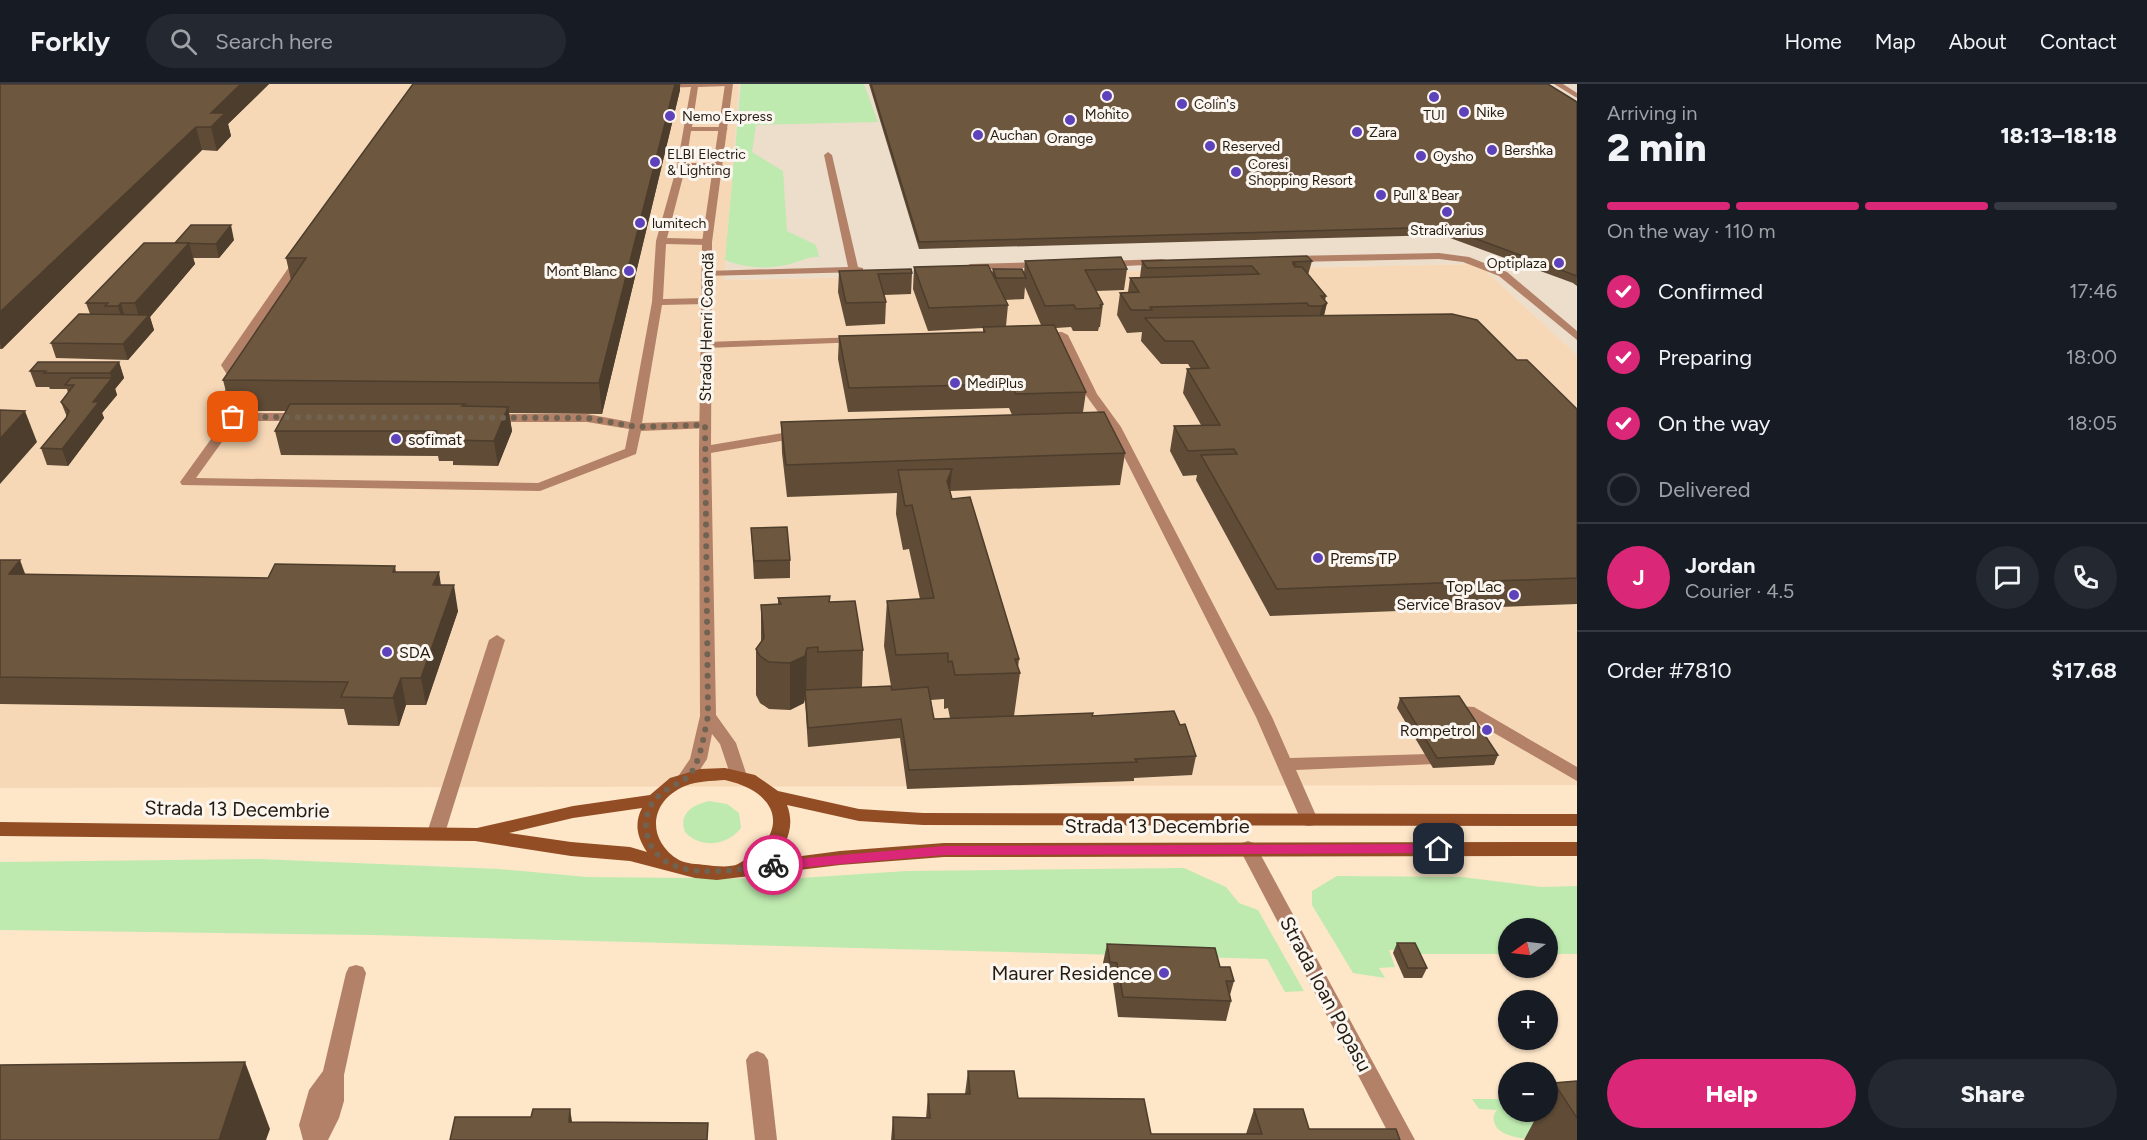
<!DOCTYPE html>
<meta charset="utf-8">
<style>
:root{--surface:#171b24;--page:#242831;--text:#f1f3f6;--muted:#9ea1a6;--line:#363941;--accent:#db2777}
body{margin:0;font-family:Figtree,sans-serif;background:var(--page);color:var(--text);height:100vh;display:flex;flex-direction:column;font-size:22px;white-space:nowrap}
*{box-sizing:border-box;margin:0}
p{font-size:20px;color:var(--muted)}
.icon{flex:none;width:33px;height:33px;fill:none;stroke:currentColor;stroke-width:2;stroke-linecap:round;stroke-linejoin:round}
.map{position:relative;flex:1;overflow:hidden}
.panel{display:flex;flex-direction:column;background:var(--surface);width:570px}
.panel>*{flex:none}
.needle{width:39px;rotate:256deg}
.buttons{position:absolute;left:1498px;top:834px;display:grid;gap:12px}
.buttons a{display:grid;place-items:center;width:60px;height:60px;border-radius:50%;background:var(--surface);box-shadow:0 2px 4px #0004;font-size:30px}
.pin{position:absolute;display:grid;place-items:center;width:51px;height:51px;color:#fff;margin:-26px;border-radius:12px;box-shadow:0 3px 9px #0006}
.courier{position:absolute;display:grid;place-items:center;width:60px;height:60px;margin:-30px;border:4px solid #db2777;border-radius:50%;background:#fff;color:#222;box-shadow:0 2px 8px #0007}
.summary em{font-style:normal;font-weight:800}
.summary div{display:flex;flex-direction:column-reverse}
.summary{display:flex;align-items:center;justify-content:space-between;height:102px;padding:0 30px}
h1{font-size:39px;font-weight:800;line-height:45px}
.bar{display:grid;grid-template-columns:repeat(4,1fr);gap:9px 6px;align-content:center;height:72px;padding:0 30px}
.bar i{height:8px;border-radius:4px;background:var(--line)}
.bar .current{background:var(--accent)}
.bar p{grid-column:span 4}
.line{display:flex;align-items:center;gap:15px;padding:0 30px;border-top:2px solid var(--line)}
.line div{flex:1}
.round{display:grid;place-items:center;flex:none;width:63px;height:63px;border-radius:32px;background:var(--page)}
ol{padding:0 30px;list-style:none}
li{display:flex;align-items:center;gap:18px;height:66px}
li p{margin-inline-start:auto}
li .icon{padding:6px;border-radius:50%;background:var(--accent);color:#fff;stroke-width:4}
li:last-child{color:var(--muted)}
li i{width:33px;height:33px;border:3px solid var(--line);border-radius:50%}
.cta{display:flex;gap:12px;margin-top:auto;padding:12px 30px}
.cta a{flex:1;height:69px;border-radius:36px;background:var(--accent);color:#fff;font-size:24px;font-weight:800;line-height:69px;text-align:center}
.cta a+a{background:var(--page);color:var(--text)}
header{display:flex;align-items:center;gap:36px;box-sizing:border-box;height:84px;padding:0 30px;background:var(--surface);border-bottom:2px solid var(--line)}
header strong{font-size:28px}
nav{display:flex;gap:33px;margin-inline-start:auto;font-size:21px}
.search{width:420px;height:54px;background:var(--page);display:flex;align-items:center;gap:15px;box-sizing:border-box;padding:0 21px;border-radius:33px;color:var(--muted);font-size:22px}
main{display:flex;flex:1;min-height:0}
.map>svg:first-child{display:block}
.commercial{fill:#ecdecb}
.built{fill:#f6d8b6}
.green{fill:#beeaaf}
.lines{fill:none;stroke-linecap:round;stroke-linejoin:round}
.lane{fill:#b28168;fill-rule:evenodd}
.street{fill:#b28168;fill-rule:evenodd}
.secondary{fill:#924d25;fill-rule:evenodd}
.wall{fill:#5f4b36;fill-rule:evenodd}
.shaded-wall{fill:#4d3d2c}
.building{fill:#6e573f;stroke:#4d3d2c;stroke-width:1.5}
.route{fill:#db2777}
.done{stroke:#716351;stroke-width:6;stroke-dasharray:0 10.8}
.poi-dot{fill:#5d42bb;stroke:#fbf6f0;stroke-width:2}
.labels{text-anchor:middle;stroke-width:6;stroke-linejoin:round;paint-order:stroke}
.far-poi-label{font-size:14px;fill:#251c11;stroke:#fbf6f0;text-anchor:start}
.street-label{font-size:16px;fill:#251c11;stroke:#fbf6f0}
.poi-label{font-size:16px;fill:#251c11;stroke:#fbf6f0;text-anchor:start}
.near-street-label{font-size:20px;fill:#251c11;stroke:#fbf6f0}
.near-poi-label{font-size:20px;fill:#251c11;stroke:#fbf6f0;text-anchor:end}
</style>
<header>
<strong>Forkly</strong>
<div class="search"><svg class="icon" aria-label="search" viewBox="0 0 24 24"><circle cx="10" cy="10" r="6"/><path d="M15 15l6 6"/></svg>Search here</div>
<nav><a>Home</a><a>Map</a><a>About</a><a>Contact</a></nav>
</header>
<main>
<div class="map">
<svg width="1577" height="1056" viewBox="0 0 1577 1056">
<rect width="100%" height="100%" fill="#fee6c8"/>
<polygon class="commercial" points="739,0 1577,0 1577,271 1478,180 724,196"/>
<polygon class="built" points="0,0 739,0 724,196 1478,180 1577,271 1577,701 0,704"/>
<g class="green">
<path d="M741,0h123l14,38 -122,3 -4,27 31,19 4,60 29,14 3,12c-11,0 -13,2 -23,5 -22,8 -49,7 -71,-2z"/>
<path d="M709,717l18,3 12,9 2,15c-14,18 -40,21 -56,4 -7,-19 8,-27 24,-31z"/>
<polygon points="259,775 499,785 587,793 690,794 785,795 907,787 1184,784 1226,803 1239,819 1258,826 1304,907 1285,908 1267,875 372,851 0,846 0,778"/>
<polygon points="1337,792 1462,793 1541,803 1577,802 1577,870 1548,870 1548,844 1509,844 1509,870 1418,870 1412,866 1389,866 1395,883 1379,884 1385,894 1353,889 1312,821 1312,807"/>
<path d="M1472,1015h37v13h39l29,-12 -21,40c-19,0 -48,0 -59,-12 -4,-7 -5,-12 0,-18l-18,-1z"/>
</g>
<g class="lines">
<g class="lane">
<polygon points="657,0 733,0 729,2 698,3 692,43 724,43 728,45 724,47 691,47 686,79 719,79 723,82 719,85 685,85 667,154 707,155 712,158 707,161 666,160 663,215 706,214 711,217 706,220 662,221 642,339 705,337 709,338 711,341 709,344 641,347 636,370 540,407 182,401 180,398 224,337 213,337 207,333 231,297 221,281 296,173 300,172 305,175 233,281 243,297 222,329 303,329 309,333 303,337 237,337 196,394 538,399 625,365 629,345 587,338 489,338 483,334 489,330 587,330 630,338 652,218 656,157 677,82 691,3 660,4 657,4"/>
<polygon points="1554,0 1563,0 1577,9 1577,14"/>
<polygon points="828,68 832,71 858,183 863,184 863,188 702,192 701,190 706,187 848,183 824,71"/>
<polygon points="1439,169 1469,173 1507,188 1577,247 1577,256 1499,192 1463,178 1439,175 1291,178 1286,175 1291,172"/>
<polygon points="1162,175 1166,176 1166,180 1105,183 1100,180 1105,177"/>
<polygon points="1045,178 1050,181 1049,183 970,186 965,183 970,180"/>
<polygon points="1062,248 1068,251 1097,310 1121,343 1272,633 1290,674 1429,670 1435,672 1438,676 1435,680 1296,686 1318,736 1315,741 1309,742 1303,741 1256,633 1109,343 1085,310 1058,254 1039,254 1033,251 1039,248"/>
<polygon points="859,253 863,254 863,258 706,264 700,261 706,258"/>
<polygon points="800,346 806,350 804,353 705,370 699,366 705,362"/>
<polygon points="497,551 505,556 445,749 442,754 436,756 430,754 427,749 489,556"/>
<polygon points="1459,622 1474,623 1577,683 1577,697 1465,632 1453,631 1451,627 1453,623"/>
<polygon points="356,881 363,883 366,889 344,991 344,1017 339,1034 328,1056 303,1056 299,1041 309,1006 323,987 346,889 349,883"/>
<polygon points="757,967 764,970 768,976 777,1056 755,1056 746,976 750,970"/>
</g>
<g class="street">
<polygon points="725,0 733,0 712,158 711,366 716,631 736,659 747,692 744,696 732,696 720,660 712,650 707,675 692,698 680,698 677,694 690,675 700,632 699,366 702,158"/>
<polygon points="1248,757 1254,759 1257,764 1415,1056 1392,1056 1239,764 1242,759"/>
</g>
<path class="secondary" d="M725,684l30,7 23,16 81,18 64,4 654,1v12l-654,-1 -64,-4 -72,-16c8,20 1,41 -16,55l69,-9 104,-8 633,-1v14l-633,1 -104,8 -123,15 -22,-2 -65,-17 -59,-5 -96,-15 -475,-5v-14l477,6 96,-22 77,-11 20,-17 30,-9zM725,696c58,13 65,56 13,84 -8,4 -24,2 -32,1 -8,-1 -20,-1 -27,-5 -33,-20 -30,-59 6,-74 13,-5 26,-5 40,-6zM642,724c-8,16 -5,29 5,44l-17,-5 -59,-5 -62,-9 64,-15z"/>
</g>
<g class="wall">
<polygon points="0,0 269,0 228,40 231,52 217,67 202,66 2,265 0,265"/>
<polygon points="413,0 681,0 680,1 680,6 602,330 509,329 512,347 498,382 453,381 453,377 439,377 438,372 281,371 275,347 286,327 231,327 223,296 291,196 286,174"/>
<polygon points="869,0 1548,0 1577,18 1577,202 1573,199 1442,151 919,165"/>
<polygon points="234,156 219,174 193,174 195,180 150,233 154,246 128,276 56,274 51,259 90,230 86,219 175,159"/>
<path d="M1025,177l102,8 -3,21 -28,1 7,13 -3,23h-1l-1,4h-25l-2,-4 -15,1 30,64 -3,20 42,41 -5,32 -170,6 2,8 67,160 -1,9 2,5 -6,43h78l88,9 16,31 -4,19 -58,3v3l-227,8 -7,-51 -92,9 -3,-47 -1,3 -14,7 -21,-1 -9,-6 -4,-8v-46l5,-8v-36h17v-7l52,4 33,48 -1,37 29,-1 -7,-40 3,-45 33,-2 -11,-50 -6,1 -7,-36 1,-21 -110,4 -5,-44 -1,-31 231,-7 -3,-7 -161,4 -10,-53 1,-23 144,-4v-4l-55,3 -15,-42 1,-22 78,6 1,-4 31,4zM1025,203l16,38 -35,1 2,-21 -3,-5 19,-1zM944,615v10l4,-1 2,10 -16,1 -3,-19z"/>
<polygon points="1142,177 1312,177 1308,191 1326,212 1325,217 1327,219 1324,232 1517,276 1577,325 1577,520 1270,532 1196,396 1197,391 1183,392 1170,367 1174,342 1201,341 1183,309 1187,285 1191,285 1188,280 1161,280 1141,257 1142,248 1127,249 1117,231 1120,209 1128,208 1130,194 1140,193"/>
<polygon points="839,187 912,189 911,210 884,211 886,218 885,240 846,242 838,208"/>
<polygon points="119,278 124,294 115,305 117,311 102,329 104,334 68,382 47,381 41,364 67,333 61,318 68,309 67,305 50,305 49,303 36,303 30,287"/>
<polygon points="751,444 790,476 790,494 754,495"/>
<polygon points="0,476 25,490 268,494 395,482 396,488 441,501 458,527 426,621 406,621 399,642 348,641 344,625 0,620"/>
<polygon points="1400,614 1498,671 1494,681 1433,684 1397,624"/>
<polygon points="1397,859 1427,884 1422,894 1404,894 1393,869"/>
<polygon points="1107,860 1220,883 1234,897 1230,911 1231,917 1226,937 1118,933 1113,898 1106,898 1103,879"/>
<polygon points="968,987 1018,1014 1151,1050 1246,1050 1254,1025 1309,1045 1400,1056 891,1056 893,1033 926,1034 928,1010 965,1010"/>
<polygon points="1577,997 1577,1056 1524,1056 1539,1028 1548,1028 1548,1011 1554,999"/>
</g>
<g class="shaded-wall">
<polygon points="241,0 269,0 228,40 231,52 217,67 211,43 211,29"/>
<polygon points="675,0 680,0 680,6 602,330 599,299"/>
<polygon points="196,43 202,66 2,265 0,258 0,228"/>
<polygon points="231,141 234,156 219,174 216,160"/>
<polygon points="189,159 195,180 150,233 154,246 128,276 123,260 141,240 135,219"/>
<polygon points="121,219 127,242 124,245 118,222"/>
<polygon points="1327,219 1321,241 1316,244 1322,222"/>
<polygon points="119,278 124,294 115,305 110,289"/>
<polygon points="112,294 117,311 102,329 104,334 68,382 62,365 93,318"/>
<polygon points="508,323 512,347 498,382 494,357"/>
<polygon points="25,327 37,358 0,400 0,355"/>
<polygon points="952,385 948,428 947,397"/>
<polygon points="20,476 30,503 9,490"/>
<polygon points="439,488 443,515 433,501"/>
<polygon points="454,501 458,527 426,621 421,594"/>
<polygon points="807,564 806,611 805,606 804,619 790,626 790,579"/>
<polygon points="401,594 406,621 399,642 393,614"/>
<polygon points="245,978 270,1045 266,1056 219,1056"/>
<polygon points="570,1025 575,1056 569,1038"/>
</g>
<g class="building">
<polygon points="0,0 241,0 211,29 225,29 211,43 196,43 0,228"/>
<polygon points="413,0 675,0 599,299 223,296 306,174 286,174"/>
<polygon points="871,0 1548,0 1577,18 1577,192 1444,143 919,158"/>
<polygon points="191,141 231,141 216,160 175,159"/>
<polygon points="144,159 189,159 135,219 121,219 118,222 105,222 108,219 86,219"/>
<polygon points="1307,172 1312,177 1293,178 1295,180 1293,180 1295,183 1302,183 1326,212 1321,212 1327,219 1322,222 1309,222 1307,219 1150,223 1152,226 1131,226 1120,209 1139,208 1130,194 1259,190 1252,182 1147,184 1142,177"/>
<polygon points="1121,173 1127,185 1085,186 1103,220 1100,221 1101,224 1076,225 1074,221 1045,222 1025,177"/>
<polygon points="988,181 1008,221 929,224 914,183"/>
<polygon points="911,185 912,189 878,190 886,218 846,219 839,187"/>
<polygon points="993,185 1022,185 1026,194 996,194"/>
<polygon points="79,230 149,231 123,260 51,259"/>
<polygon points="1452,230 1477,236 1517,276 1527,276 1577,325 1577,494 1277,505 1201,371 1237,370 1234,365 1188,367 1174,342 1220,341 1187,285 1209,284 1193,257 1165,257 1145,234"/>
<polygon points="1054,241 1086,308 1016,310 1011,300 849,304 839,252 985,248 983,243"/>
<polygon points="38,278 119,278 110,289 44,289 46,287 30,287"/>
<polygon points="71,294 112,294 93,318 99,318 62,365 41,364 66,334 69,327 61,318 74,301 65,301"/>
<polygon points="290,320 465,320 462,322 508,323 494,357 449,356 450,353 435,353 437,347 275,347"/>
<polygon points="0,326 25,327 0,355"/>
<polygon points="1104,328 1125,369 786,381 781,338"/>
<polygon points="952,385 947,397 952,415 970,413 1019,575 1015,575 1020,589 955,591 952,577 948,578 948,569 896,571 887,517 934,514 912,421 905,422 898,386"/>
<polygon points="787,443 790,476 754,477 751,444"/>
<polygon points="0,476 20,476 9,490 268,494 275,480 395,482 393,488 439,488 433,501 454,501 421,594 401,594 393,614 341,613 348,598 0,593"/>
<polygon points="830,512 829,518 855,517 863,566 818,568 818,563 807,564 805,572 790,579 769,578 760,572 756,565 764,554 761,521 781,520 778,514"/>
<polygon points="891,602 892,606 928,603 934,635 1093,629 1092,632 1174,627 1180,641 1185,640 1196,672 1135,675 1137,678 909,686 901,635 808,644 805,606"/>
<polygon points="1459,612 1498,671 1437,674 1400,614"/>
<polygon points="1397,859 1415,859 1427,884 1408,884"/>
<polygon points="1107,860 1215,864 1220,883 1230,883 1234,897 1226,897 1231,917 1123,913 1117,879 1110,878"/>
<polygon points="245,978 219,1056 0,1056 0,981"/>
<polygon points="968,987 1014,987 1018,1014 1144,1015 1151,1050 1262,1050 1254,1025 1303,1025 1309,1045 1396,1045 1400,1056 894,1056 893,1033 930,1034 928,1010 970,1010"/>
<polygon points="1577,997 1577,1034 1554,999"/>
<polygon points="533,1025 570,1025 569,1038 708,1039 707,1056 450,1056 455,1033 531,1033"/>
</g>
<polygon class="route" points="1439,760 1445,765 1439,769 944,771 773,786 767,781 773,777 944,762"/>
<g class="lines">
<path class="done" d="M233,333l354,1 50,9 68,-2 3,291c-4,17 -8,53 -23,63 -14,9 -27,13 -35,28 -5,10 -5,21 -2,32 17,47 88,30 125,26"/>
</g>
<g class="poi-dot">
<circle cx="1107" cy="12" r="6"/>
<circle cx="1434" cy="13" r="6"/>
<circle cx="1182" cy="20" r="6"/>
<circle cx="1464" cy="28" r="6"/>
<circle cx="670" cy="32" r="6"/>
<circle cx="1070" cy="36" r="6"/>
<circle cx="1357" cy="48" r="6"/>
<circle cx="978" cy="51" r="6"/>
<circle cx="1210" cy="62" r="6"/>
<circle cx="1492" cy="66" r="6"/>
<circle cx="1421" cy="72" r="6"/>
<circle cx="655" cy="78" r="6"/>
<circle cx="1236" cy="88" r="6"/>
<circle cx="1381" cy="111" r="6"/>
<circle cx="1447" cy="128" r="6"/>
<circle cx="640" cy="139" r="6"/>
<circle cx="1559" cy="179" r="6"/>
<circle cx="629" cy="187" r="6"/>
<circle cx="955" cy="299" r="6"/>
<circle cx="396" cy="355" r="6"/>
<circle cx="1318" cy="474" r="6"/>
<circle cx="1514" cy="511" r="6"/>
<circle cx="387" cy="568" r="6"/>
<circle cx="1487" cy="646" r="6"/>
<circle cx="1164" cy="889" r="6"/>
</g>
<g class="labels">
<g class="far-poi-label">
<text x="1194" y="25">Colin's</text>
<text x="1476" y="33">Nike</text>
<text x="1107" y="35" text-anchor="middle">Mohito</text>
<text x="1434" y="36" text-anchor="middle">TUI</text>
<text x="682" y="37">Nemo Express</text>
<text x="1369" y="53">Zara</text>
<text x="990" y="56">Auchan</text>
<text x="1070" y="59" text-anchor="middle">Orange</text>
<text x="1222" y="67">Reserved</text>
<text x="1504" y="71">Bershka</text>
<text x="667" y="75">ELBI Electric<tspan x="667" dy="16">&amp; Lighting</tspan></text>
<text x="1433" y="77">Oysho</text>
<text x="1248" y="85">Coresi<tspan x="1248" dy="16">Shopping Resort</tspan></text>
<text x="1393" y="116">Pull &amp; Bear</text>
<text x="652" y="144">lumitech</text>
<text x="1447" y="151" text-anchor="middle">Stradivarius</text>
<text x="1547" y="184" text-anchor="end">Optiplaza</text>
<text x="617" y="192" text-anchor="end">Mont Blanc</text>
<text x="967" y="304">MediPlus</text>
</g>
<g class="street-label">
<text transform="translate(706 243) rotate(-89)" y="6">Strada Henri Coandă</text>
</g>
<g class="poi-label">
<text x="408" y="361">sofimat</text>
<text x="1330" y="480">Prems TP</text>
<text x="1502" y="508" text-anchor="end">Top Lac<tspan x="1502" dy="18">Service Brasov</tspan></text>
<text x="399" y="574">SDA</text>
<text x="1475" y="652" text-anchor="end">Rompetrol</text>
</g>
<g class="near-street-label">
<text transform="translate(237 725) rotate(1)" y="7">Strada 13 Decembrie</text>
<text x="1157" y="749">Strada 13 Decembrie</text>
<text transform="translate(1326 910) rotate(62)" y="7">Strada Ioan Popasu</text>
</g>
<g class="near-poi-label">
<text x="1152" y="896">Maurer Residence</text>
</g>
</g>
</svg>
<div class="buttons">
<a><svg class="needle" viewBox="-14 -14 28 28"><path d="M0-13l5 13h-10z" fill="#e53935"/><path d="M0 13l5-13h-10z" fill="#9ea1a6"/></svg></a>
<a>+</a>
<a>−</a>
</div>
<div class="pin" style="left:233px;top:333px;background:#ea580c"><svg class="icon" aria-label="bag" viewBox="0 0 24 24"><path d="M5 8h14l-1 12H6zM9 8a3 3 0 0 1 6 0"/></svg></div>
<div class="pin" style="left:1439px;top:765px;background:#1f2937"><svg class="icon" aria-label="home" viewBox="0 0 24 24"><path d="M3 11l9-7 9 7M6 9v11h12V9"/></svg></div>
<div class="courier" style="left:773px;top:781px"><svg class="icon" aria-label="bike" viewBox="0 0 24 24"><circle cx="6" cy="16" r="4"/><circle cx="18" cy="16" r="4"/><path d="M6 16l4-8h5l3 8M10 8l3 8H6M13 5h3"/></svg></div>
</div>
<section class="panel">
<div class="summary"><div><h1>2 min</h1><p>Arriving in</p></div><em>18:13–18:18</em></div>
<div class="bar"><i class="current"></i><i class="current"></i><i class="current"></i><i></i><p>On the way · 110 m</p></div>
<ol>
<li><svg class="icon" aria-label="check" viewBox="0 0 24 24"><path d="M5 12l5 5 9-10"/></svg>Confirmed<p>17:46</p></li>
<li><svg class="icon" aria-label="check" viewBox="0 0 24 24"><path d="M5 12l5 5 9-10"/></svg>Preparing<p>18:00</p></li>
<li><svg class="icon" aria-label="check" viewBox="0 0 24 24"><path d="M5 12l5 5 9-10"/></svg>On the way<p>18:05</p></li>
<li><i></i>Delivered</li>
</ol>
<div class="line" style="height:108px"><b class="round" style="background:var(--accent);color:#fff">J</b><div><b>Jordan</b><p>Courier · 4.5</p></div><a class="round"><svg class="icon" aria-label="chat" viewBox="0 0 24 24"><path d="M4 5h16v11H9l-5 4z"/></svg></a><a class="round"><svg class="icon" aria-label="phone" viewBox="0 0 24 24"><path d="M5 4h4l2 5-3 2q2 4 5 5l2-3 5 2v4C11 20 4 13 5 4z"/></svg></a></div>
<div class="line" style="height:78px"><div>Order #7810</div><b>$17.68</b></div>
<div class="cta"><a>Help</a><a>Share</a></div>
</section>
</main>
